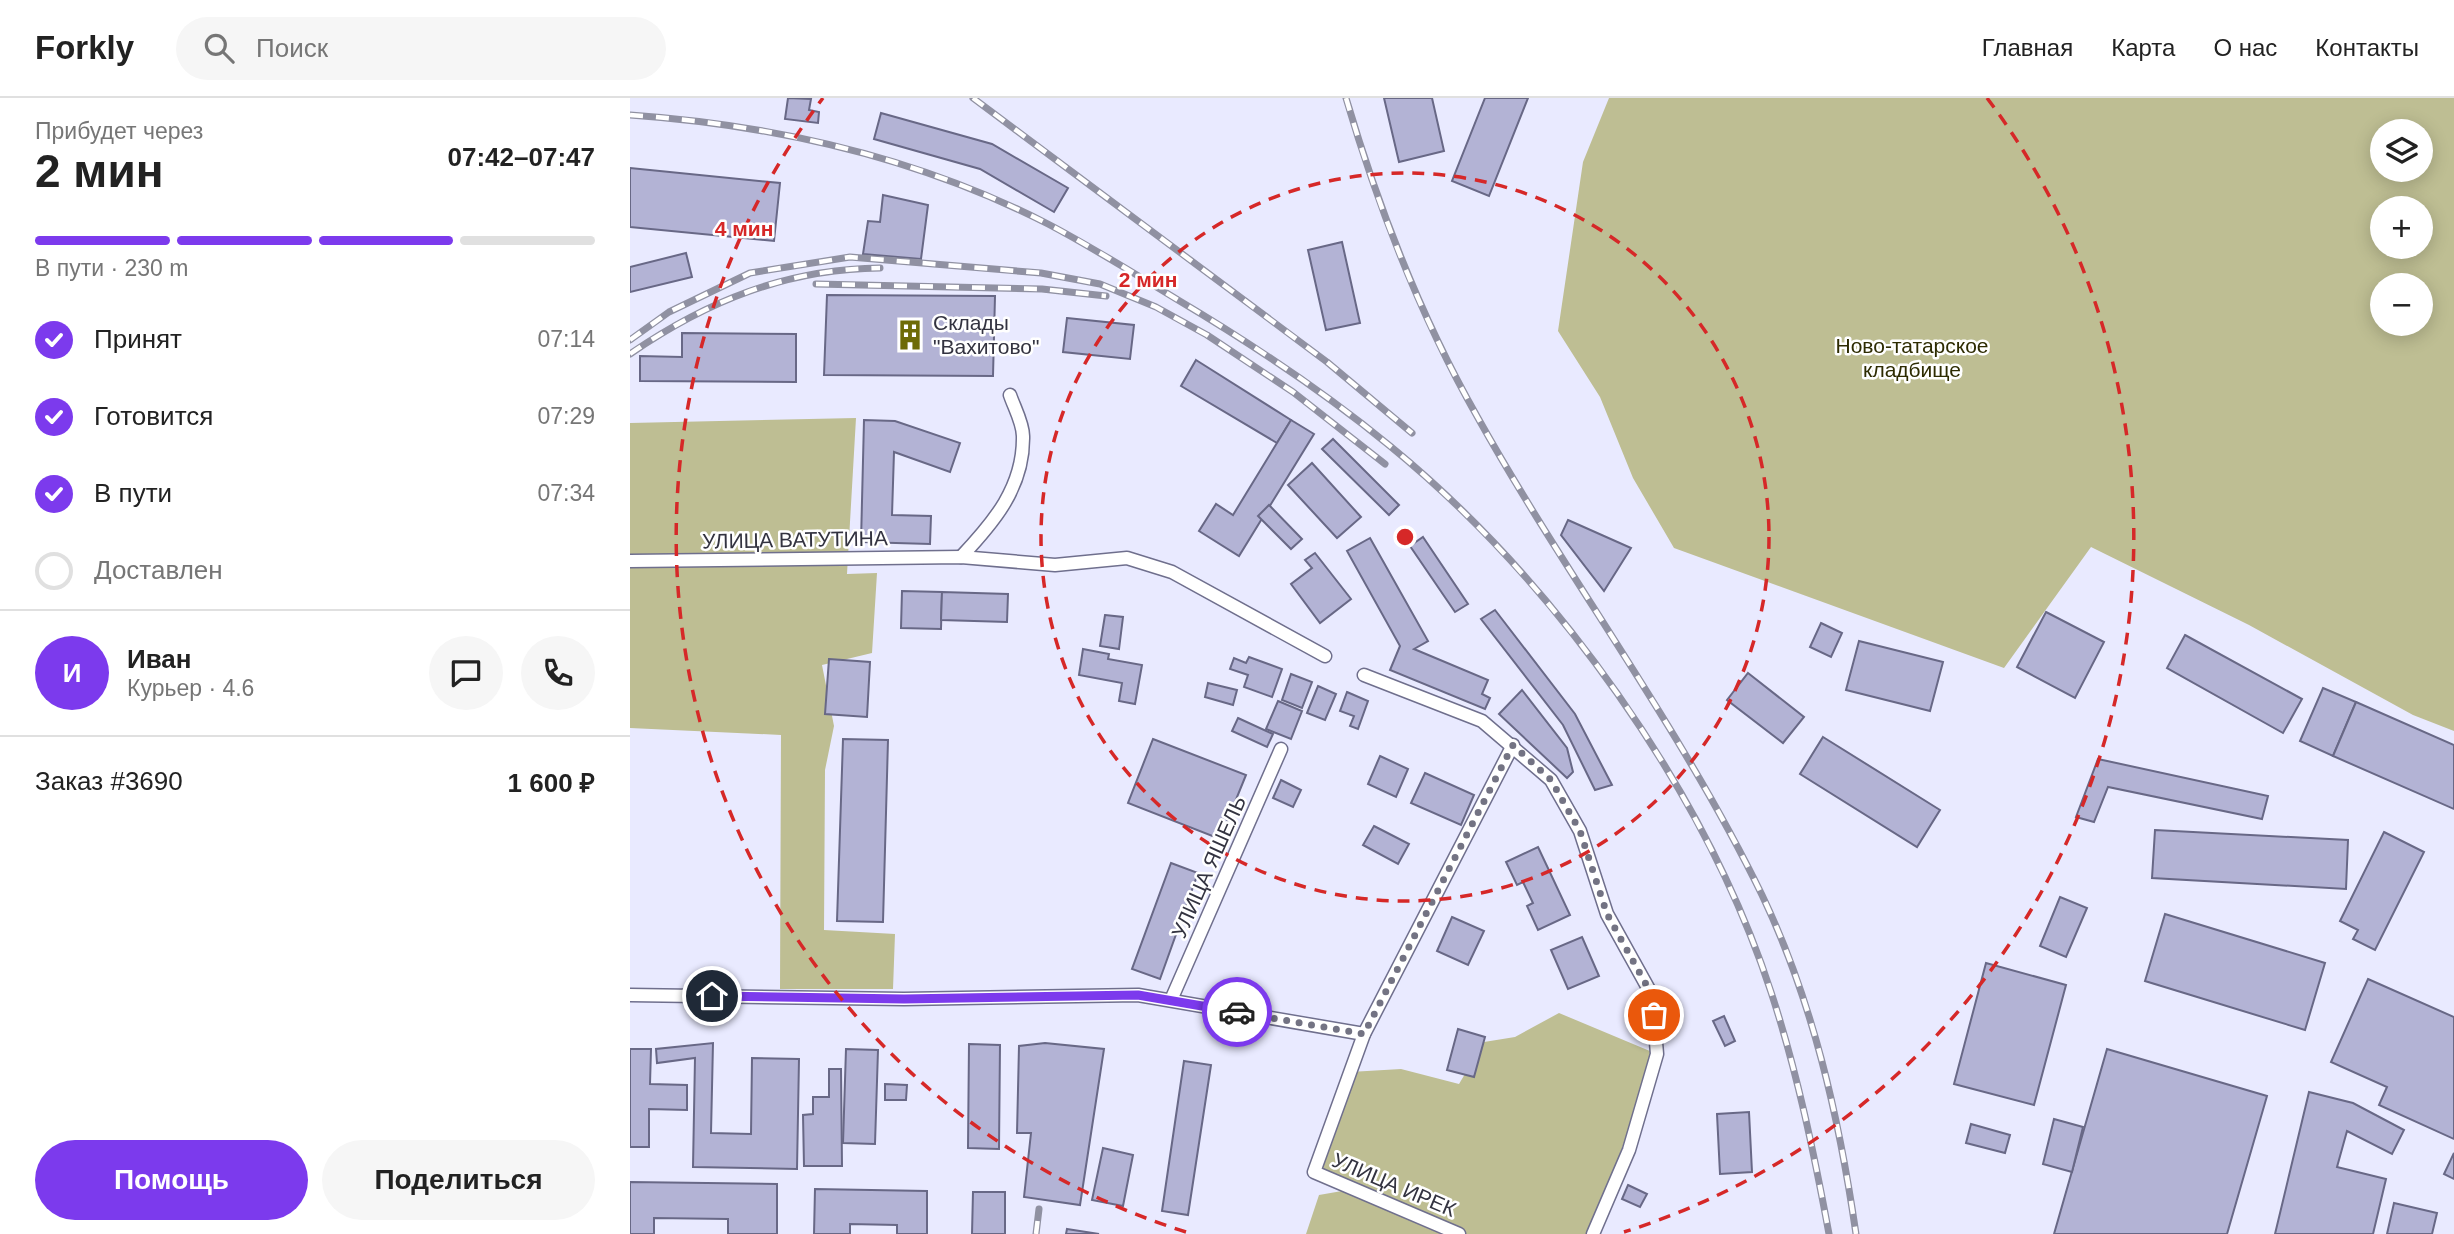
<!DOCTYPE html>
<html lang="ru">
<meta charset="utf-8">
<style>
:root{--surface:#fff;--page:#f6f6f6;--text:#222;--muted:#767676;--line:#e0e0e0;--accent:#7c3aed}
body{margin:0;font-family:Helvetica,sans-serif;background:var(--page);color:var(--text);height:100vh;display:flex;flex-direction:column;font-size:26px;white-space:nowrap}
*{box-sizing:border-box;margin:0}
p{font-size:23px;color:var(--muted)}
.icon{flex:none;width:38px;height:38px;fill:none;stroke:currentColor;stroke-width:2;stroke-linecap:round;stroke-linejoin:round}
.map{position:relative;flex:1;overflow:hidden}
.drawer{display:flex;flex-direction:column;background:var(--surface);width:630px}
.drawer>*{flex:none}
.tools{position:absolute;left:1740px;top:21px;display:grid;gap:14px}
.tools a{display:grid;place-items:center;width:63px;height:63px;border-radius:50%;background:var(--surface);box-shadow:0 4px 18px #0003;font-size:35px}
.pin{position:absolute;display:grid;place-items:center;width:60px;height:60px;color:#fff;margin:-30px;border:4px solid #fff;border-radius:50%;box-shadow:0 2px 7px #0007}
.courier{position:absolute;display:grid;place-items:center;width:70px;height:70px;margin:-35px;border:5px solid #7c3aed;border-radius:50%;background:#fff;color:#222;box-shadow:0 2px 9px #0007}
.overview em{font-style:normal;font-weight:700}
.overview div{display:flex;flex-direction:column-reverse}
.overview{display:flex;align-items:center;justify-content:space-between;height:119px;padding:0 35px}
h1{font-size:46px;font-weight:700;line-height:52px}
.bar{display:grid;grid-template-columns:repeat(4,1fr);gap:10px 7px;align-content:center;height:84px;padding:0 35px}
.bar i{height:9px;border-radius:5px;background:var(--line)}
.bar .selected{background:var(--accent)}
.bar p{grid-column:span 4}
.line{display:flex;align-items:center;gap:18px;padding:0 35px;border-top:2px solid var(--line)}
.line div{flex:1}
.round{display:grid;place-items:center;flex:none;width:74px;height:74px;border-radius:37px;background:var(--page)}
ol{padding:0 35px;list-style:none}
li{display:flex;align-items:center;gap:21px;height:77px}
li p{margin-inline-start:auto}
li .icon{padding:7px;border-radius:50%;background:var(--accent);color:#fff;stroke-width:4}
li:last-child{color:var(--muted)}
li i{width:38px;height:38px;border:4px solid var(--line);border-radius:50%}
.action{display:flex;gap:14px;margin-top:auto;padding:14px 35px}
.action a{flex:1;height:80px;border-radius:42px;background:var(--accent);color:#fff;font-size:28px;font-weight:700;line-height:80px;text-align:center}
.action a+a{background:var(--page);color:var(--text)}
header{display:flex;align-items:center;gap:42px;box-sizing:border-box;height:98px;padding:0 35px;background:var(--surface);border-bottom:2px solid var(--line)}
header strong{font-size:33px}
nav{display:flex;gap:38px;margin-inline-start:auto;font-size:24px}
.search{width:490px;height:63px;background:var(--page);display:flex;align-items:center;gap:18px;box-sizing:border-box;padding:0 24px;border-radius:38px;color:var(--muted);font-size:26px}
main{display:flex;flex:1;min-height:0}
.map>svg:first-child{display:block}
.green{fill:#bebe93;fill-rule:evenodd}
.building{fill:#b3b3d5;stroke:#686886;stroke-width:2}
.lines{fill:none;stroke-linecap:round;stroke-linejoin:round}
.minor-casing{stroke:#6f6f8d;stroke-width:15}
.minor{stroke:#fff;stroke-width:12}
.rail-casing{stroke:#9091a2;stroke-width:7}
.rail{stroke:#fff;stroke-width:4.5;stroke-dasharray:13;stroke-linecap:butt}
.done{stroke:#737383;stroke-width:7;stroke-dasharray:0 12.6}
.route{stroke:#7c3aed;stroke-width:9}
.ring{fill:none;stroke:#d62828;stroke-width:3.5;stroke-dasharray:12 9}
.labels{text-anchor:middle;stroke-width:5;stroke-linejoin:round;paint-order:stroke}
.poi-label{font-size:21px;fill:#333340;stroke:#fff;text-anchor:start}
.park-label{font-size:21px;fill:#2e2c02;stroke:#fff}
.street-label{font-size:21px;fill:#333340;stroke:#fff}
.centre{fill:#d62828;stroke:#fff;stroke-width:3.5}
.ring-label{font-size:21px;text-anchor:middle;font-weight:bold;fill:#d62828;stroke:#fff;stroke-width:5;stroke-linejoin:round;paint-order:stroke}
</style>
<header>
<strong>Forkly</strong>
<div class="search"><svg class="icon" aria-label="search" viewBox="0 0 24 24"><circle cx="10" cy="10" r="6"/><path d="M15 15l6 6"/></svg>Поиск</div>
<nav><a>Главная</a><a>Карта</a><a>О нас</a><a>Контакты</a></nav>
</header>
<main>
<section class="drawer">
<div class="overview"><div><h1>2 мин</h1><p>Прибудет через</p></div><em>07:42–07:47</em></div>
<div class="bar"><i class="selected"></i><i class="selected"></i><i class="selected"></i><i></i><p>В пути · 230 m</p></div>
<ol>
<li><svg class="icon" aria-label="check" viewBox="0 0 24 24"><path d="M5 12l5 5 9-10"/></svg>Принят<p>07:14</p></li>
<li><svg class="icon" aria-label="check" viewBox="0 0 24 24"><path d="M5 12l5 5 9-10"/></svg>Готовится<p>07:29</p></li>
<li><svg class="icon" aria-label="check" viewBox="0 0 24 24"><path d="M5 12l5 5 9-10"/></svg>В пути<p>07:34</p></li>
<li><i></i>Доставлен</li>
</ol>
<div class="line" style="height:126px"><b class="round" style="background:var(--accent);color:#fff">И</b><div><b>Иван</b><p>Курьер · 4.6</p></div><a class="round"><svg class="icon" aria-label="chat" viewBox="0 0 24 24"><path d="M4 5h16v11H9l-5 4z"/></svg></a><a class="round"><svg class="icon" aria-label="phone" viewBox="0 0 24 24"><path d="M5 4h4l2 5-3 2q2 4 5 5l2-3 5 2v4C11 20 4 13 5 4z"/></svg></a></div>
<div class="line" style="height:91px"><div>Заказ #3690</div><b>1 600 ₽</b></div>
<div class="action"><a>Помощь</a><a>Поделиться</a></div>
</section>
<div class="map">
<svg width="1824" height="1136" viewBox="0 0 1824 1136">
<rect width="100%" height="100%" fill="#e9eaff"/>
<g class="green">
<path d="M979,0h845v633l-41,-16 -164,-90 -158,-78 -87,121 -330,-120 -41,-70 -33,-81 -42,-66 25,-169zM1790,33v39h-38v-39zM1790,110v39h-38v-39zM1790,187v39h-38v-39z"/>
<polygon points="226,320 217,476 247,475 242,555 192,567 204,628 195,672 194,832 265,836 263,891 150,891 151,637 0,630 0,325"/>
<polygon points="929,915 1027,956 960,1136 829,1136 684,1074 720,974 771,971 829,986 854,944 885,939"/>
<polygon points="712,1093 811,1136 676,1136 689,1097"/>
</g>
<g class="building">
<polygon points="158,0 181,1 179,12 189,14 188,25 155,21"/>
<polygon points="754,0 802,0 814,53 769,64"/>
<polygon points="855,0 898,0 859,98 822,83"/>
<polygon points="251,15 362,46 438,90 424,114 350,71 244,41"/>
<polygon points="0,70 150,85 144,143 0,129"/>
<polygon points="253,97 298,107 291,161 233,156 238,123 250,124"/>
<polygon points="712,144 730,225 696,232 678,152"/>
<polygon points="56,155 62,179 0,194 0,169"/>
<polygon points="197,197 365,198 363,278 194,277"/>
<polygon points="437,220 504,227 500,261 433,254"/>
<polygon points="52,235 166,236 166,284 10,283 10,258 52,259"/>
<polygon points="566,262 661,322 647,345 551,288"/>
<polygon points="234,322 265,323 330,345 320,374 264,354 262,417 301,418 300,446 231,444"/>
<polygon points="661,322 684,336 609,458 569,433 586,406 603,417"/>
<polygon points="703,341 769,407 759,417 692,351"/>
<polygon points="682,365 731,419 707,440 658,387"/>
<polygon points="639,407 672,441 661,451 628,418"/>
<polygon points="938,422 1001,450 974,493 931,437"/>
<polygon points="793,439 838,506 825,514 780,448"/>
<polygon points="740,440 798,543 784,551 858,582 852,596 860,600 855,611 760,572 770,548 717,453"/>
<polygon points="685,455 721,501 690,525 661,486 682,470 675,462"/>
<polygon points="272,493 312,494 311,531 271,530"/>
<polygon points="312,494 378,496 377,524 311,522"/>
<polygon points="865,512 945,616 982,687 965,692 933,627 851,521"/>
<polygon points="1416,514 1474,544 1445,600 1387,569"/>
<polygon points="475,517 493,519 489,551 470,548"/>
<polygon points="1191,525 1212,535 1201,559 1180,549"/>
<polygon points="1555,537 1672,601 1653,635 1537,570"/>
<polygon points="1229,543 1313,564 1300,613 1216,592"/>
<polygon points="453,551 479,556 478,561 512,567 505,606 489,603 492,585 449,577"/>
<polygon points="619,559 652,571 642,599 614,589 618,577 600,571 604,560 616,565"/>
<polygon points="199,561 240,564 237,619 195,616"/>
<polygon points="1118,575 1174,619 1153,645 1097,602"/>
<polygon points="661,576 682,584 672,610 652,602"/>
<polygon points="578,585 607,592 603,607 575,599"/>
<polygon points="688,588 706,596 695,622 677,615"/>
<polygon points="1693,590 1726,604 1703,658 1670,643"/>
<polygon points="892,592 937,650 943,674 937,680 869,616"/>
<polygon points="717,594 738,603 728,631 720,628 724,618 710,613"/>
<polygon points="648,603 672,613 661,641 636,631"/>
<polygon points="1726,604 1824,647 1824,711 1703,658"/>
<polygon points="608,620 643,636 637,649 602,633"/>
<polygon points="1193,639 1310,712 1287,749 1170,676"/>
<polygon points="213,641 258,642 253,824 207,823"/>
<polygon points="523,641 616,677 590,741 498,705"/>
<polygon points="750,658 778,671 766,699 738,686"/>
<polygon points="1468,661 1638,698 1632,721 1478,689 1464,724 1446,719"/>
<polygon points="795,675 844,697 831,727 781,705"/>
<polygon points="651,682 671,692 663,709 643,700"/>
<polygon points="744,728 779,746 768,766 733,747"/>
<polygon points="1525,732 1718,742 1716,791 1522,780"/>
<polygon points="1754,734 1794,754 1745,852 1723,841 1728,832 1710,823"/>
<polygon points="908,749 940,817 908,832 897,808 903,805 893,784 887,787 876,764"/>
<polygon points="541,765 568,775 530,881 502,871"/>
<polygon points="1430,799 1457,810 1436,859 1410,848"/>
<polygon points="1535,816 1695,865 1675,932 1515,883"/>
<polygon points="822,819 854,833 838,867 807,853"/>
<polygon points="952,839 969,878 938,891 921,852"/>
<polygon points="1356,865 1436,887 1404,1007 1324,986"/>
<polygon points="1738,881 1824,919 1824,1041 1749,1007 1757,989 1701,964"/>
<polygon points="1094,918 1105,943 1095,948 1083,923"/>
<polygon points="828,931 855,939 844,979 817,972"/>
<polygon points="83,945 81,1035 121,1036 122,960 169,961 167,1071 63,1069 65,960 27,965 26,951"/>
<polygon points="415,945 474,951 450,1107 394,1099 401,1035 387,1035 389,948"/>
<polygon points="339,946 370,947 369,1051 338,1050"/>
<polygon points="0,951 21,951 20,986 57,987 57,1012 19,1011 19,1049 0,1049"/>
<polygon points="216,951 248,952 245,1046 213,1045"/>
<polygon points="1477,951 1637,998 1597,1136 1424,1136"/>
<polygon points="554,963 581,967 558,1117 532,1113"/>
<polygon points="199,971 211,971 212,1068 174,1068 173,1017 183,1016 183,999 199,999"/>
<polygon points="255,986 277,987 276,1002 255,1002"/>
<polygon points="1679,994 1723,1005 1774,1032 1762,1056 1717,1033 1707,1069 1756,1081 1743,1136 1645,1136"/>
<polygon points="1119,1014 1122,1074 1090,1076 1087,1016"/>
<polygon points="1424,1021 1453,1029 1442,1074 1413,1066"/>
<polygon points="1341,1026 1380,1037 1375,1055 1336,1045"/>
<polygon points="473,1050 503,1057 493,1108 462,1102"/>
<polygon points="1824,1055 1824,1081 1814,1076"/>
<polygon points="0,1084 147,1086 147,1136 98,1136 98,1121 24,1120 24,1136 0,1136"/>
<polygon points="998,1087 1017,1096 1010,1109 992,1101"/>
<polygon points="185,1091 297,1093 297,1136 267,1136 267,1127 220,1126 220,1136 184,1136"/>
<polygon points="343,1094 375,1094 375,1136 342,1136"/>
<polygon points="1764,1105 1807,1115 1802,1136 1757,1136"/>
<polygon points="437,1131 469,1136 436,1136"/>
</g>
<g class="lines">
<g class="minor-casing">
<g id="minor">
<path d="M331,459c33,-35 63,-70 62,-121 0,-13 -9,-29 -13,-41"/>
<polyline points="0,463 331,459 425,467 497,460 542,474 695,558"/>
<polyline points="734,577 852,623 921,682 950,733 977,816 1022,897 1027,956 999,1052 963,1136"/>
<polyline points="0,897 274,901 508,897 734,936"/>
<polyline points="541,902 651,651"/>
<polyline points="829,1136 684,1074 734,936 883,647"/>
</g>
</g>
<use href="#minor" class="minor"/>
<g class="rail-casing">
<g id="rail">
<polyline points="343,0 697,264 782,335"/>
<path d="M716,0c33,112 74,218 132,320 90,161 203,310 284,477 51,107 77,222 94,339"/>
<path d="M0,17c145,10 287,42 418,109 44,23 87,50 130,76 74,44 145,91 212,146 164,134 315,344 381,546 26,79 43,161 58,242"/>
<polyline points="186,186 412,191 476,198"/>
<polyline points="0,242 39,214 120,175 220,159 411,175 470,186 526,209 577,237 663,294 755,366"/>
<path d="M0,256c77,-53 156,-85 250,-86"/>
<polyline points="406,1136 409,1111"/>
</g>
</g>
<use href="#rail" class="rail"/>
</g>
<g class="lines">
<polyline class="done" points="607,914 734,936 883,647 921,682 950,733 977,816 1022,897 1024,917"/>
<polyline class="route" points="82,898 274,901 508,897 607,914"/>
</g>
<g class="ring">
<circle cx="775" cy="439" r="364"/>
<path d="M556 1134A729 729 0 0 1 193 0M1357 0A729 729 0 0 1 994 1134"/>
</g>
<defs>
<g id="building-bare" transform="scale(2.415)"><path d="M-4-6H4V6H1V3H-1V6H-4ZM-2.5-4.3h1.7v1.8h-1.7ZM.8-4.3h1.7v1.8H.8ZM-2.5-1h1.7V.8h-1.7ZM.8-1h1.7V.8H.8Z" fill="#6e6b07" stroke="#fff" stroke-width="2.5" paint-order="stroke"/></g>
</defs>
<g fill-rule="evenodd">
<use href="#building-bare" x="280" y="237"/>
</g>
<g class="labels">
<g class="poi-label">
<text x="303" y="232">Склады<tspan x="303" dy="24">"Вахитово"</tspan></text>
</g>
<g class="park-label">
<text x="1282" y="255">Ново-татарское<tspan x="1282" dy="24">кладбище</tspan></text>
</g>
<g class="street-label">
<text transform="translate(165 442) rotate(-1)" y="7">УЛИЦА ВАТУТИНА</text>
<text transform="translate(579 769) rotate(-66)" y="7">УЛИЦА ЯШЕЛЬ</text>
<text transform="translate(764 1087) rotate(23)" y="7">УЛИЦА ИРЕК</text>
</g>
</g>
<circle cx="775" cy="439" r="10" class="centre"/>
<g class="ring-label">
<text x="114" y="138">4 мин</text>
<text x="518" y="189">2 мин</text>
</g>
</svg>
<div class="tools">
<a><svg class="icon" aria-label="layers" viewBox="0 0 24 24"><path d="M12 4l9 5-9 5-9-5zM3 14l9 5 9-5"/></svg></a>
<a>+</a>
<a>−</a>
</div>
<div class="pin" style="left:1024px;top:917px;background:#ea580c"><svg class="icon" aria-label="bag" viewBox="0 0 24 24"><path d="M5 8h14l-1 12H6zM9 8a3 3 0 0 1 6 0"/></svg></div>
<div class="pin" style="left:82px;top:898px;background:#1f2937"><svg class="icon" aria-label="home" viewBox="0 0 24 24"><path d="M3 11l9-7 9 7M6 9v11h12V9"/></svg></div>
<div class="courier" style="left:607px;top:914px"><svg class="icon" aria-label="car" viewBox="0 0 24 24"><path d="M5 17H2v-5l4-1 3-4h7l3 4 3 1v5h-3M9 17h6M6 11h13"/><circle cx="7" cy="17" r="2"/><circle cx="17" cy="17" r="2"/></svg></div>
</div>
</main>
